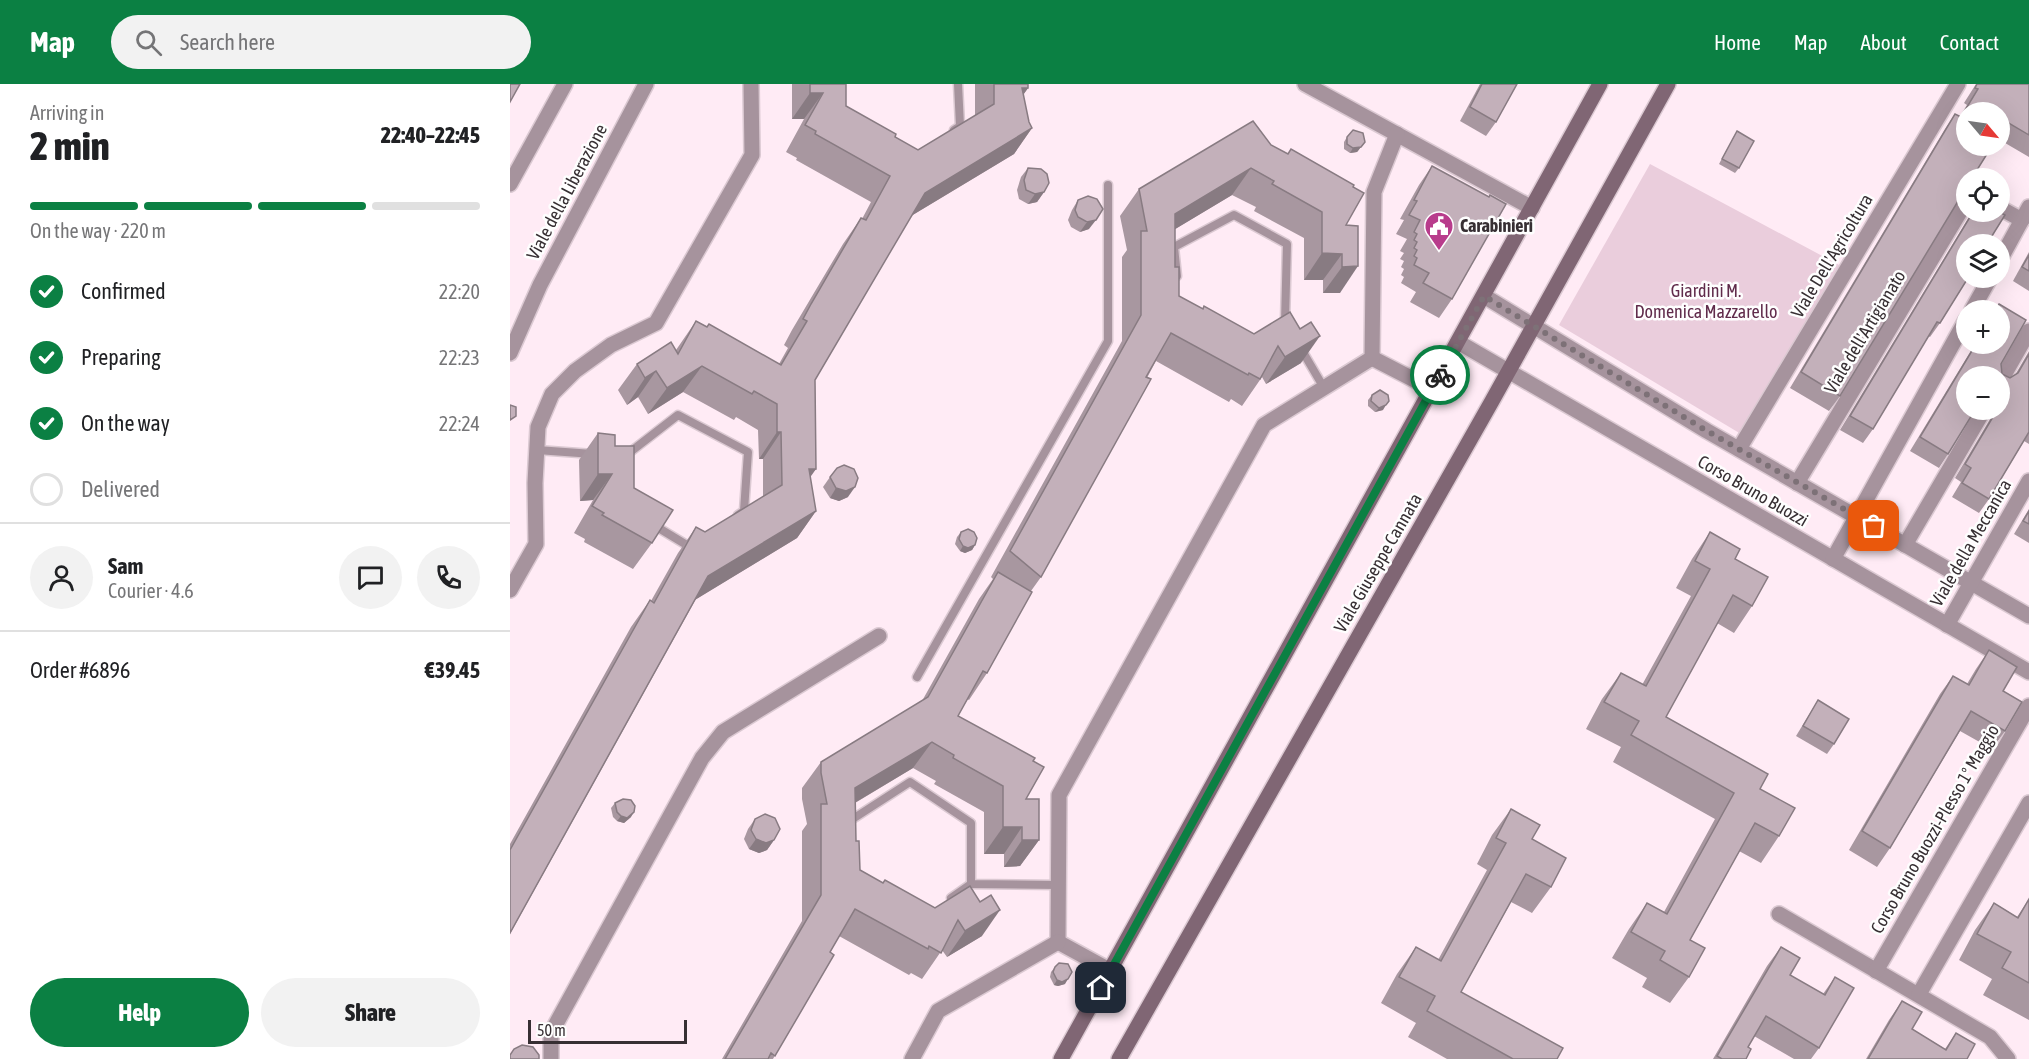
<!DOCTYPE html>
<meta charset="utf-8">
<style>
:root{--surface:#fff;--page:#f2f2f2;--text:#202124;--muted:#757577;--line:#e0e0e0;--accent:#0b8043}
body{margin:0;font-family:"Asap Condensed",sans-serif;background:var(--page);color:var(--text);height:100vh;display:flex;flex-direction:column;font-size:22px;white-space:nowrap}
*{box-sizing:border-box;margin:0}
p{font-size:20px;color:var(--muted)}
.icon{flex:none;width:33px;height:33px;fill:none;stroke:currentColor;stroke-width:2;stroke-linecap:round;stroke-linejoin:round}
.map{position:relative;flex:1;overflow:hidden}
.sheet{display:flex;flex-direction:column;background:var(--surface);width:510px}
.sheet>*{flex:none}
.needle{width:39px;rotate:119deg}
.controls{position:absolute;left:1446px;top:18px;display:grid;gap:12px}
.controls a{display:grid;place-items:center;width:54px;height:54px;border-radius:50%;background:var(--surface);box-shadow:0 6px 24px #0002;font-size:30px}
.scale{position:absolute;left:18px;bottom:15px;width:159px;box-sizing:border-box;padding-left:6px;border:3px solid #372f33;border-top:0;font-size:16px;line-height:21px;white-space:nowrap;color:#372f33;-webkit-text-stroke:4px #fefefe;paint-order:stroke}
.pin{position:absolute;display:grid;place-items:center;width:51px;height:51px;color:#fff;margin:-26px;border-radius:12px;box-shadow:0 3px 9px #0006}
.courier{position:absolute;display:grid;place-items:center;width:60px;height:60px;margin:-30px;border:4px solid #0b8043;border-radius:50%;background:#fff;color:#222;box-shadow:0 2px 8px #0007}
.summary em{font-style:normal;font-weight:800}
.summary div{display:flex;flex-direction:column-reverse}
.summary{display:flex;align-items:center;justify-content:space-between;height:102px;padding:0 30px}
h1{font-size:39px;font-weight:800;line-height:45px}
.bar{display:grid;grid-template-columns:repeat(4,1fr);gap:9px 6px;align-content:center;height:72px;padding:0 30px}
.bar i{height:8px;border-radius:4px;background:var(--line)}
.bar .active{background:var(--accent)}
.bar p{grid-column:span 4}
.line{display:flex;align-items:center;gap:15px;padding:0 30px;border-top:2px solid var(--line)}
.line div{flex:1}
.round{display:grid;place-items:center;flex:none;width:63px;height:63px;border-radius:32px;background:var(--page)}
ol{padding:0 30px;list-style:none}
li{display:flex;align-items:center;gap:18px;height:66px}
li p{margin-inline-start:auto}
li .icon{padding:6px;border-radius:50%;background:var(--accent);color:#fff;stroke-width:4}
li:last-child{color:var(--muted)}
li i{width:33px;height:33px;border:3px solid var(--line);border-radius:50%}
.cta{display:flex;gap:12px;margin-top:auto;padding:12px 30px}
.cta a{flex:1;height:69px;border-radius:36px;background:var(--accent);color:#fff;font-size:24px;font-weight:800;line-height:69px;text-align:center}
.cta a+a{background:var(--page);color:var(--text)}
header{display:flex;align-items:center;gap:36px;box-sizing:border-box;height:84px;padding:0 30px;background:var(--accent);color:#fff}
header strong{font-size:28px}
nav{display:flex;gap:33px;margin-inline-start:auto;font-size:21px}
.search{width:420px;height:54px;background:var(--page);display:flex;align-items:center;gap:15px;box-sizing:border-box;padding:0 21px;border-radius:33px;color:var(--muted);font-size:22px}
main{display:flex;flex:1;min-height:0}
.map>svg:first-child{display:block}
.green{fill:#eacddc}
.lines{fill:none;stroke-linecap:round;stroke-linejoin:round}
.lane-casing{stroke:#dbc9d2;stroke-width:11}
.street-casing{stroke:#dbc9d2;stroke-width:18}
.secondary-casing{stroke:#dbc9d2;stroke-width:18}
.lane{stroke:#a6939d;stroke-width:8}
.street{stroke:#a6939d;stroke-width:15}
.secondary{stroke:#806674;stroke-width:15}
.wall{fill:#a897a0}
.shaded-wall{fill:#887b82}
.building{fill:#c3b0ba;stroke:#887b82;stroke-width:1.5}
.done{stroke:#7d7177;stroke-width:6;stroke-dasharray:0 10.8}
.route{stroke:#0b8043;stroke-width:8}
.labels{text-anchor:middle;stroke-width:5;stroke-linejoin:round;paint-order:stroke}
.street-label{font-size:18px;fill:#372f33;stroke:#fefefe}
.poi-label{font-size:18px;font-weight:bold;fill:#372f33;stroke:#fefefe;text-anchor:start}
.park-label{font-size:18px;fill:#602b4b;stroke:#fefefe}
</style>
<header>
<strong>Map</strong>
<div class="search"><svg class="icon" aria-label="search" viewBox="0 0 24 24"><circle cx="10" cy="10" r="6"/><path d="M15 15l6 6"/></svg>Search here</div>
<nav><a>Home</a><a>Map</a><a>About</a><a>Contact</a></nav>
</header>
<main>
<section class="sheet">
<div class="summary"><div><h1>2 min</h1><p>Arriving in</p></div><em>22:40–22:45</em></div>
<div class="bar"><i class="active"></i><i class="active"></i><i class="active"></i><i></i><p>On the way · 220 m</p></div>
<ol>
<li><svg class="icon" aria-label="check" viewBox="0 0 24 24"><path d="M5 12l5 5 9-10"/></svg>Confirmed<p>22:20</p></li>
<li><svg class="icon" aria-label="check" viewBox="0 0 24 24"><path d="M5 12l5 5 9-10"/></svg>Preparing<p>22:23</p></li>
<li><svg class="icon" aria-label="check" viewBox="0 0 24 24"><path d="M5 12l5 5 9-10"/></svg>On the way<p>22:24</p></li>
<li><i></i>Delivered</li>
</ol>
<div class="line" style="height:108px"><a class="round"><svg class="icon" aria-label="person" viewBox="0 0 24 24"><circle cx="12" cy="8" r="4"/><path d="M4 21q1-7 8-7t8 7"/></svg></a><div><b>Sam</b><p>Courier · 4.6</p></div><a class="round"><svg class="icon" aria-label="chat" viewBox="0 0 24 24"><path d="M4 5h16v11H9l-5 4z"/></svg></a><a class="round"><svg class="icon" aria-label="phone" viewBox="0 0 24 24"><path d="M5 4h4l2 5-3 2q2 4 5 5l2-3 5 2v4C11 20 4 13 5 4z"/></svg></a></div>
<div class="line" style="height:78px"><div>Order #6896</div><b>€39.45</b></div>
<div class="cta"><a>Help</a><a>Share</a></div>
</section>
<div class="map">
<svg width="1519" height="975" viewBox="0 0 1519 975">
<rect width="100%" height="100%" fill="#ffebf5"/>
<polygon class="green" points="1140,80 1333,183 1231,350 1049,241"/>
<g class="lines">
<g class="lane-casing">
<g id="lane">
<polyline points="444,46 450,42 448,0"/>
<polyline points="667,192 664,163 724,131 777,160 775,238 777,241"/>
<polyline points="790,263 814,304"/>
<polyline points="27,366 83,370"/>
<polyline points="115,372 168,331 238,368 234,427 228,431"/>
<polyline points="142,440 180,463 182,461"/>
<polyline points="407,593 598,257 598,101"/>
<polyline points="338,738 400,698 461,739 461,800 548,801"/>
<polyline points="441,814 461,800"/>
</g>
</g>
<g class="street-casing">
<g id="street">
<polyline points="795,0 1022,124"/>
<polyline points="0,100 55,0"/>
<polyline points="1490,124 1512,136"/>
<polyline points="1490,176 1519,123"/>
<polyline points="974,212 1197,347 1519,532"/>
<polyline points="1462,226 1480,194"/>
<polyline points="948,258 1519,588"/>
<polyline points="0,269 30,201 136,0"/>
<polyline points="862,274 922,305"/>
<polyline points="1490,298 1519,247"/>
<polyline points="1229,365 1448,0"/>
<polyline points="1287,399 1456,118"/>
<polyline points="1395,461 1474,326"/>
<polyline points="1323,475 1456,236"/>
<polyline points="0,506 26,460 25,399 28,343 42,310 65,287 101,261 146,239 242,71 241,0"/>
<polyline points="1437,541 1519,397"/>
<polyline points="1269,830 1480,953 1498,975"/>
<polyline points="548,858 549,711 754,341 862,274 864,108 887,50"/>
<polyline points="548,858 601,887"/>
<polyline points="1366,887 1519,622"/>
<polyline points="1409,910 1519,719"/>
<polyline points="41,975 41,949 192,674 213,648 369,552"/>
<polyline points="402,975 428,927 548,858"/>
</g>
</g>
<g class="secondary-casing">
<g id="secondary">
<polyline points="551,975 1090,0"/>
<polyline points="609,975 982,317 1158,0"/>
</g>
</g>
<use href="#lane" class="lane"/>
<use href="#street" class="street"/>
<use href="#secondary" class="secondary"/>
</g>
<g class="wall">
<polygon points="282,0 336,0 336,22 385,53 408,66 465,32 465,0 518,0 518,4 513,11 519,38 522,44 504,70 401,132 305,296 306,385 300,392 306,427 287,454 186,515 0,850 0,760 121,543 140,516 141,517 168,469 186,443 195,448 253,413 253,375 249,375 248,346 226,333 224,336 173,308 138,330 128,313 117,321 108,306 127,280 166,266 186,237 269,280 278,264 274,261 282,246 333,160 351,134 352,135 361,118 286,76 287,74 276,68 294,35 282,35"/>
<polygon points="970,0 1007,0 986,38 976,52 950,37"/>
<polygon points="1466,0 1519,0 1519,73 1490,56 1490,28 1330,312 1319,327 1280,304 1435,45 1445,30 1450,32 1457,21 1454,19"/>
<polygon points="1227,47 1229,84 1225,89 1209,80"/>
<polygon points="837,53 855,58 847,68 840,69 834,65 834,58"/>
<polygon points="761,61 778,70 781,65 843,103 836,141 830,209 813,209 813,196 794,196 794,154 744,127 746,123 722,111 665,145 665,183 669,212 692,225 744,250 780,228 791,279 756,300 752,293 732,322 721,315 719,318 646,277 531,493 521,507 477,589 459,616 457,615 448,632 523,677 516,715 529,756 510,782 494,783 494,770 474,770 474,728 424,700 426,697 403,684 345,719 346,757 350,786 373,799 425,824 460,802 472,852 437,873 432,866 412,895 401,889 399,891 329,852 263,975 212,975 292,837 292,747 297,740 292,715 292,704 311,678 412,617 469,515 483,495 481,493 612,257 612,173 617,166 610,132 629,105"/>
<polygon points="922,82 942,215 929,234 900,218 906,208 891,199 894,193 891,191 894,185 891,183 894,177 890,175 894,169 890,167 897,155 886,150 894,136 890,135 909,101"/>
<polygon points="518,84 534,108 527,118 518,120 509,115 507,106 511,93"/>
<polygon points="568,116 579,145 570,148 561,143 558,136 562,126"/>
<polygon points="1462,128 1489,128 1430,239 1420,253 1418,252 1363,345 1353,359 1330,346"/>
<polygon points="1519,168 1519,207 1503,197"/>
<polygon points="1489,220 1492,290 1500,294 1505,291 1519,267 1519,360 1514,357 1479,415 1469,429 1442,413 1451,398 1445,394 1483,330 1484,326 1490,326 1490,292 1456,292 1438,370 1429,384 1400,367 1465,260 1490,260 1490,226 1485,226"/>
<polygon points="862,311 873,326 865,328 858,322 858,316"/>
<polygon points="88,349 105,362 124,404 142,459 123,485 74,458 75,455 64,449 83,416 70,417 69,376"/>
<polygon points="320,393 338,413 329,417 320,414 313,403"/>
<polygon points="1519,425 1519,459 1504,450"/>
<polygon points="451,448 465,461 462,466 455,469 450,467 445,460 447,453"/>
<polygon points="1200,448 1225,475 1242,522 1224,549 1207,539 1156,633 1250,705 1269,752 1251,779 1229,767 1180,856 1179,893 1160,919 1132,903 1137,894 1102,874 1119,845 1137,819 1154,828 1205,735 1103,678 1111,663 1076,645 1092,615 1111,589 1132,601 1181,512 1166,504 1182,475"/>
<polygon points="1479,566 1493,607 1495,647 1482,665 1450,647 1380,764 1367,783 1339,766 1430,610 1443,592 1457,600 1466,585"/>
<polygon points="1308,616 1324,660 1317,670 1286,652"/>
<polygon points="105,719 121,733 114,739 107,737 103,733 101,724"/>
<polygon points="1001,725 1022,755 1041,803 1022,829 1001,818 951,908 1047,975 937,975 898,953 906,939 871,919 887,890 906,863 928,876 977,786 967,780 982,751"/>
<polygon points="245,735 264,756 257,766 249,769 239,765 234,755 238,745"/>
<polygon points="1519,815 1519,936 1473,911 1482,895 1449,876 1465,846 1484,819 1507,833"/>
<polygon points="1271,863 1280,891 1313,910 1325,893 1309,964 1301,975 1284,975 1244,952 1238,963 1236,975 1203,975 1257,882"/>
<polygon points="545,883 555,900 548,902 544,901 540,893 541,888"/>
<polygon points="1392,917 1402,945 1435,965 1446,949 1457,975 1356,975 1379,936"/>
</g>
<g class="shaded-wall">
<polygon points="512,4 518,4 500,30"/>
<polygon points="300,9 313,9 294,35 282,35"/>
<polygon points="522,44 504,70 396,135 415,109"/>
<polygon points="855,58 847,68 840,69 843,64"/>
<polygon points="741,84 722,111 647,156 665,130"/>
<polygon points="534,108 527,118 518,120 525,110"/>
<polygon points="586,136 579,145 570,148 577,138"/>
<polygon points="812,169 832,170 813,196 794,196"/>
<polygon points="848,182 830,209 813,209 832,183"/>
<polygon points="810,252 791,279 756,300 775,273"/>
<polygon points="192,282 173,308 138,330 157,304"/>
<polygon points="146,287 128,313 117,321 135,294"/>
<polygon points="876,321 873,326 865,328 869,324"/>
<polygon points="267,348 271,348 253,375 249,375"/>
<polygon points="299,385 306,385 287,412"/>
<polygon points="88,390 102,390 83,416 70,417"/>
<polygon points="345,403 338,413 329,417 320,414 326,404"/>
<polygon points="306,427 287,454 180,519 198,492"/>
<polygon points="465,461 462,466 455,469 450,467 453,462"/>
<polygon points="422,658 403,684 326,730 345,704"/>
<polygon points="124,728 121,733 114,739 107,737 111,732"/>
<polygon points="493,743 512,743 494,770 474,770"/>
<polygon points="246,755 264,756 257,766 249,769 239,765"/>
<polygon points="512,756 529,756 510,782 494,783"/>
<polygon points="490,826 472,852 437,873 455,847"/>
<polygon points="558,895 555,900 548,902 544,901 547,896"/>
</g>
<g class="building">
<polygon points="0,0 10,0 0,18"/>
<polygon points="300,0 336,0 336,22 386,50 385,53 408,66 484,20 484,0 518,0 518,4 512,4 519,38 522,44 415,109 305,296 306,385 299,385 306,427 198,492 0,849 0,766 140,516 144,519 186,443 195,448 272,401 271,348 267,348 267,320 244,307 242,310 192,282 157,304 146,287 135,294 127,280 161,258 168,270 186,237 197,243 199,240 271,281 297,237 293,235 301,220 351,134 356,136 380,92 305,50 306,47 295,41 313,9 300,9"/>
<polygon points="972,0 1007,0 986,38 960,23"/>
<polygon points="1467,0 1519,0 1519,51 1497,38 1490,50 1490,28 1456,28 1456,62 1482,62 1462,94 1456,94 1456,104 1330,312 1291,288 1445,30 1451,33 1468,5 1465,4"/>
<polygon points="743,37 761,61 778,70 781,65 844,101 843,103 854,109 836,141 848,142 848,182 832,183 832,170 812,169 812,128 762,100 764,97 741,84 665,130 665,183 669,183 669,212 693,225 694,222 744,250 780,228 790,245 801,238 810,252 775,273 768,262 750,295 739,289 738,291 661,249 636,293 641,295 531,493 500,467 631,231 631,147 637,147 629,105"/>
<polygon points="843,46 853,49 855,58 851,63 843,64 837,60 837,53"/>
<polygon points="1227,47 1244,57 1229,84 1212,75"/>
<polygon points="922,82 979,113 980,111 996,120 942,215 913,199 919,189 904,181 907,174 904,172 907,166 904,164 907,158 904,156 907,150 904,148 910,136 899,131 907,117 904,116"/>
<polygon points="518,84 531,85 537,90 539,99 534,108 525,110 516,106 514,96"/>
<polygon points="578,112 587,115 593,125 586,136 577,138 568,133 565,126 568,116"/>
<polygon points="1463,128 1489,128 1495,131 1477,160 1456,160 1456,194 1458,194 1430,239 1427,238 1363,345 1340,332"/>
<polygon points="1519,171 1519,187 1512,183"/>
<polygon points="1489,220 1516,236 1491,280 1492,290 1500,294 1508,289 1519,270 1519,348 1479,415 1452,399 1461,384 1455,380 1487,326 1490,326 1490,321 1492,317 1493,312 1490,305 1490,292 1456,292 1456,326 1465,326 1438,370 1410,353 1466,260 1490,260 1490,226 1486,226"/>
<polygon points="870,306 878,311 879,317 876,321 869,324 861,317 862,311"/>
<polygon points="0,321 6,323 6,332 0,336"/>
<polygon points="88,349 105,351 105,362 124,362 124,404 163,426 142,459 92,431 94,429 82,422 102,390 88,390"/>
<polygon points="334,381 344,385 348,394 345,403 336,407 326,404 320,393 327,384"/>
<polygon points="1519,427 1519,440 1513,437"/>
<polygon points="458,445 464,448 467,454 465,461 458,464 453,462 449,455 451,448"/>
<polygon points="1200,448 1230,465 1225,475 1258,493 1242,522 1223,511 1156,633 1258,690 1250,705 1285,724 1269,752 1245,739 1180,856 1195,864 1179,893 1150,876 1155,867 1121,848 1137,819 1157,830 1224,709 1121,651 1129,637 1094,618 1111,589 1136,602 1200,485 1185,477"/>
<polygon points="488,488 522,508 477,589 473,587 448,632 525,674 523,677 534,683 516,715 529,715 529,756 512,756 512,743 493,743 493,702 443,674 444,671 422,658 345,704 346,757 349,757 350,786 373,799 375,796 425,824 460,802 470,818 481,811 490,826 455,847 448,836 431,869 419,862 418,865 345,825 320,868 324,871 265,972 261,969 258,975 215,975 311,811 311,720 317,720 311,689 311,678 418,613"/>
<polygon points="1479,566 1507,583 1493,607 1512,618 1495,647 1461,627 1380,764 1352,747 1443,592 1459,601"/>
<polygon points="1308,616 1339,635 1324,660 1293,642"/>
<polygon points="113,715 121,716 125,722 124,728 117,734 111,732 107,728 105,719"/>
<polygon points="1001,725 1030,741 1022,755 1056,774 1041,803 1016,790 951,908 1053,964 1047,975 1003,975 917,927 925,912 889,893 906,863 931,877 996,759 986,754"/>
<polygon points="255,730 265,734 270,745 264,756 256,759 246,755 241,746 245,735"/>
<polygon points="1519,815 1519,899 1492,884 1501,868 1467,850 1484,819 1508,834"/>
<polygon points="1271,863 1290,874 1280,891 1315,911 1325,893 1344,904 1309,964 1256,932 1238,963 1241,965 1236,975 1212,975 1207,972"/>
<polygon points="549,879 558,880 562,888 558,895 552,898 547,896 543,888 545,883"/>
<polygon points="1392,917 1412,928 1402,945 1436,966 1446,949 1465,960 1457,975 1358,975"/>
<polygon points="12,961 23,963 29,971 29,975 0,975 0,971 4,965"/>
</g>
<g class="lines">
<polyline class="done" points="930,291 974,212 1197,347 1364,442"/>
<polyline class="route" points="591,904 930,291"/>
</g>
<defs>
<g id="civic-pin" transform="scale(1.5)"><path d="M0 17L-7.5 6A9.5 9.5 0 1 1 7.5 6Z" fill="#b83c8c" stroke="#fefefe"/><path d="M-.6-6.5H3V-4.5H.6V-3L4-1V1h2V6H-6V1h2V-1L-.6-3ZM-1.2 2.5V6h2.4V2.5Z" fill="#fff"/></g>
</defs>
<g fill-rule="evenodd">
<use href="#civic-pin" x="929" y="142"/>
</g>
<g class="labels">
<g class="street-label">
<text transform="translate(57 108) rotate(-62)" y="6">Viale della Liberazione</text>
<text transform="translate(1322 172) rotate(-59)" y="6">Viale Dell'Agricoltura</text>
<text transform="translate(1355 248) rotate(-59)" y="6">Viale dell'Artigianato</text>
<text transform="translate(1243 407) rotate(30)" y="6">Corso Bruno Buozzi</text>
<text transform="translate(1461 459) rotate(-60)" y="6">Viale della Meccanica</text>
<text transform="translate(868 479) rotate(-60)" y="6">Viale Giuseppe Cannata</text>
<text transform="translate(1425 745) rotate(-60)" y="6">Corso Bruno Buozzi-Plesso 1° Maggio</text>
</g>
<g class="poi-label">
<text x="950" y="148">Carabinieri</text>
</g>
<g class="park-label">
<text x="1196" y="213">Giardini M.<tspan x="1196" dy="21">Domenica Mazzarello</tspan></text>
</g>
</g>
</svg>
<div class="controls">
<a><svg class="needle" viewBox="-14 -14 28 28"><path d="M0-13l5 13h-10z" fill="#e53935"/><path d="M0 13l5-13h-10z" fill="#757577"/></svg></a>
<a><svg class="icon" aria-label="locate" viewBox="0 0 24 24"><circle cx="12" cy="12" r="6"/><path d="M12 2v4M12 18v4M2 12h4M18 12h4"/></svg></a>
<a><svg class="icon" aria-label="layers" viewBox="0 0 24 24"><path d="M12 4l9 5-9 5-9-5zM3 14l9 5 9-5"/></svg></a>
<a>+</a>
<a>−</a>
</div>
<div class="scale">50 m</div>
<div class="pin" style="left:1364px;top:442px;background:#ea580c"><svg class="icon" aria-label="bag" viewBox="0 0 24 24"><path d="M5 8h14l-1 12H6zM9 8a3 3 0 0 1 6 0"/></svg></div>
<div class="pin" style="left:591px;top:904px;background:#1f2937"><svg class="icon" aria-label="home" viewBox="0 0 24 24"><path d="M3 11l9-7 9 7M6 9v11h12V9"/></svg></div>
<div class="courier" style="left:930px;top:291px"><svg class="icon" aria-label="bike" viewBox="0 0 24 24"><circle cx="6" cy="16" r="4"/><circle cx="18" cy="16" r="4"/><path d="M6 16l4-8h5l3 8M10 8l3 8H6M13 5h3"/></svg></div>
</div>
</main>
